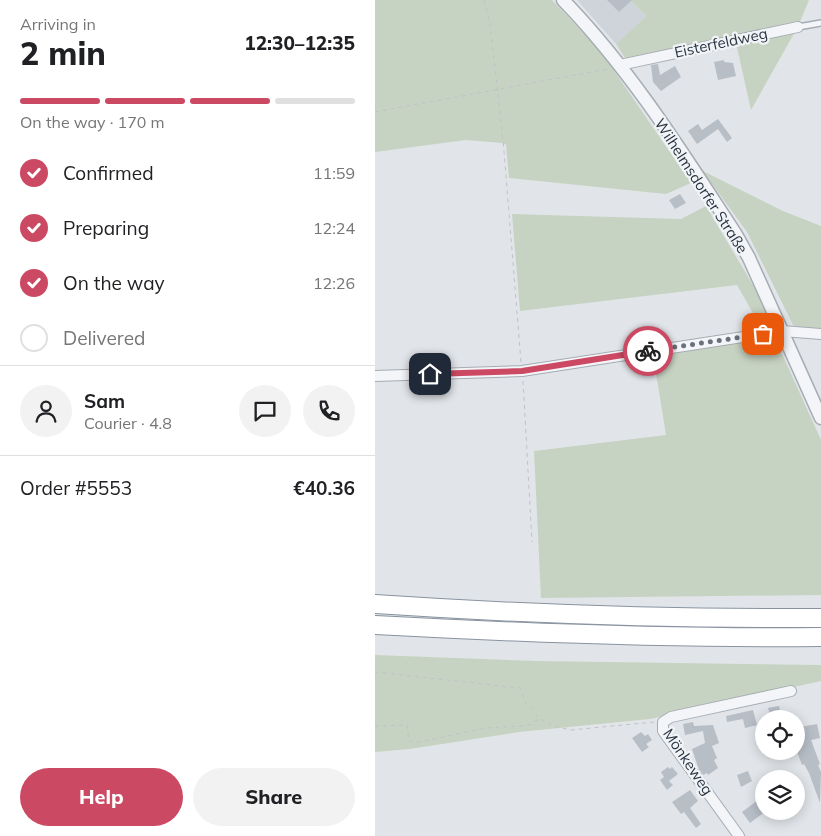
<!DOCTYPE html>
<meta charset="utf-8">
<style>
:root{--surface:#fff;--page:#f2f2f2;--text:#202124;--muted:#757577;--line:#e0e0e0;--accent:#cc4963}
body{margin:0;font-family:Mulish,sans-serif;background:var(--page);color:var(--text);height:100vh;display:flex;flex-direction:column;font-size:19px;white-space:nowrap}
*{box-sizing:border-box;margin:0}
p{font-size:16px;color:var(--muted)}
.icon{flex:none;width:28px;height:28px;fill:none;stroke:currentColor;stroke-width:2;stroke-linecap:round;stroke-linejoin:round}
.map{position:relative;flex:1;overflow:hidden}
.drawer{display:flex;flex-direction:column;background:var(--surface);width:375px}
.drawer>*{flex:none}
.buttons{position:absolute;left:380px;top:710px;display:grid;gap:10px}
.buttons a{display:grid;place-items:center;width:50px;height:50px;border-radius:50%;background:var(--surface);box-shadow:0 2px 12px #0003;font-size:25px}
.pin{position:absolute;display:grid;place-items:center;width:42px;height:42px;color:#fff;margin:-21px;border-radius:10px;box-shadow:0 2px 8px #0006}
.courier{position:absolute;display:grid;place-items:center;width:50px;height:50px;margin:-25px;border:4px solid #cc4963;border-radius:50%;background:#fff;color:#222;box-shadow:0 1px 6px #0007}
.head em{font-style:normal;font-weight:800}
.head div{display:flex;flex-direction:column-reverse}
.head{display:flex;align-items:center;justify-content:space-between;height:85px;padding:0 20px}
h1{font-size:32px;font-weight:800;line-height:38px}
.bar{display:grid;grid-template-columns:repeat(4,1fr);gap:8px 5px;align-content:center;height:60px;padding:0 20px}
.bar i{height:6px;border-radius:4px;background:var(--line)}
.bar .selected{background:var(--accent)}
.bar p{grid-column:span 4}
.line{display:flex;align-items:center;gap:12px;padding:0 20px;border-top:1px solid var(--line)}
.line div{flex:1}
.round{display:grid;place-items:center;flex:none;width:52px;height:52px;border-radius:26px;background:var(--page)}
ol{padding:0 20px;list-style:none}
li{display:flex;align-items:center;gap:15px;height:55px}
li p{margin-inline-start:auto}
li .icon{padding:5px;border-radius:50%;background:var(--accent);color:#fff;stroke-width:4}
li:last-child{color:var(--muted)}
li i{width:28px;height:28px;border:2px solid var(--line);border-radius:50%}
.button{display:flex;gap:10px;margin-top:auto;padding:10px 20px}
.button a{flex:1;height:58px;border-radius:30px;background:var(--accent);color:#fff;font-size:20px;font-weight:800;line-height:58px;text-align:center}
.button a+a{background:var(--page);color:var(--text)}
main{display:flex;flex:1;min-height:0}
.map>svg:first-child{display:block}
.built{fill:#cfd4db}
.green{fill:#c7d3c2}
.building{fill:#b8bec6}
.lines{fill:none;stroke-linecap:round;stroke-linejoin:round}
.service-casing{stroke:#a6acb3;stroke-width:8}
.minor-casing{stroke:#a6acb3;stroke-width:12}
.tertiary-casing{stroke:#a6acb3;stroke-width:15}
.motorway-casing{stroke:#8993a0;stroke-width:20}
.path{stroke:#bfc3c8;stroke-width:1;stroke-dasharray:4 4;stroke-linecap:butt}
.service{stroke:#f4f5f8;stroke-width:5}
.minor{stroke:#f4f5f8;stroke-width:10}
.tertiary{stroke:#f4f5f8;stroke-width:12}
.motorway{stroke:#fff;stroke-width:18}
.done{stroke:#6a717c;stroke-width:5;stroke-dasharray:0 9}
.route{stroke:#cc4963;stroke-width:6}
.labels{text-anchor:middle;stroke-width:4.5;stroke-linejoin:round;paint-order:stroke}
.street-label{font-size:15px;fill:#2a3341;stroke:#f1f4f7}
</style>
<main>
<section class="drawer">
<div class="head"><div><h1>2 min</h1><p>Arriving in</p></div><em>12:30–12:35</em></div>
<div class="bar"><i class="selected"></i><i class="selected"></i><i class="selected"></i><i></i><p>On the way · 170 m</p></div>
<ol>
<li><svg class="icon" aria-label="check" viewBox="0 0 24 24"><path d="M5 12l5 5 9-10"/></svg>Confirmed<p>11:59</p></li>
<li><svg class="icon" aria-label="check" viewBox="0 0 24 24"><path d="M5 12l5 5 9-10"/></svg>Preparing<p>12:24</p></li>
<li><svg class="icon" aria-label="check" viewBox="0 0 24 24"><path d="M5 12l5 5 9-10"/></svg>On the way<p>12:26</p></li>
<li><i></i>Delivered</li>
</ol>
<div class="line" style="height:90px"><a class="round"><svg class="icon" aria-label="person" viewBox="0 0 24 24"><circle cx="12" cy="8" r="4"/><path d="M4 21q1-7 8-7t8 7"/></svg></a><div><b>Sam</b><p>Courier · 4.8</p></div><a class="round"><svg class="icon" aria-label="chat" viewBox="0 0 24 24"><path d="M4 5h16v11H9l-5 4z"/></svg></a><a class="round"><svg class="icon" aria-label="phone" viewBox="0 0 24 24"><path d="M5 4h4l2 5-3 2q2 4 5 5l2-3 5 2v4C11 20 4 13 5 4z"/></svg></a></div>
<div class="line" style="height:65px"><div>Order #5553</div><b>€40.36</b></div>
<div class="button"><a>Help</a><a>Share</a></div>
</section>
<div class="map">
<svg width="446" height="836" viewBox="0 0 446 836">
<rect width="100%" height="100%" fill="#e1e5e9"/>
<polygon class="built" points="202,0 255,0 271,16 241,44"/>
<g class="green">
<polygon points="0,0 177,0 227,53 316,183 291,194 134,178 131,144 126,143 91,140 0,152"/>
<polygon points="255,0 434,0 424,24 252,61 241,44 271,16"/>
<polygon points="421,30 376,110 361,43"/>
<polygon points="324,166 330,172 408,211 446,226 446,329 421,327 418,325 372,232"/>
<polygon points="331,206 378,285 400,328 387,329 362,285 145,311 137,214 306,219"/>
<polygon points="399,336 446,440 446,595 166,598 159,451 291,435 278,355"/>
<polygon points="0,655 162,661 446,665 446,681 275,719 144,732 35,749 0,752"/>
</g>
<g class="building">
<polygon points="232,0 257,0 244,12"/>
<polygon points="349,60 349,62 358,63 361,76 343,80 339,62"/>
<polygon points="283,64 285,75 300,66 306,77 286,91 278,82 276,65"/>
<polygon points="343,119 357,138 352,142 343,129 322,144 313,131 323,124 327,130"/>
<polygon points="305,194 311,203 300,209 294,200"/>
<polygon points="404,706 407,719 396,719 393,708"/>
<polygon points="378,710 382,725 370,728 368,719 352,722 351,716"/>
<polygon points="318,722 319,726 338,725 344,743 337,746 342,758 339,760 343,768 333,775 332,773 328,775 324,770 317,749 330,743 328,731 310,735 308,724"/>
<polygon points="442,724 445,738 436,740 445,764 443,765 446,772 445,803 434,773 429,764 427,765 421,749 421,737 426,736 425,727"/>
<polygon points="266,732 270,736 273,734 277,740 271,744 274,747 267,752 257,738"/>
<polygon points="293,767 295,769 297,767 303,774 294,781 298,785 292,790 285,780 289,777 286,772"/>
<polygon points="373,771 377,781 366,787 362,775"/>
<polygon points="315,790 323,801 315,808 326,824 321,828 309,812 306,814 297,802"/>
<polygon points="383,800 391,811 375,823 367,812"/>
</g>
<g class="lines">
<g class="service-casing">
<polyline id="service" points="423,27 446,23"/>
</g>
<g class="minor-casing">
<g id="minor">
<polyline points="245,65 423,27"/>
<polyline points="0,376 147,371 407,331 446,334"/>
<polyline points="364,836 288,731 288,722 296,717 416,691"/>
</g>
</g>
<g class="tertiary-casing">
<path id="tertiary" d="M188,0c67,69 119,152 172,233l14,25 72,160"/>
</g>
<g class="motorway-casing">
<g id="motorway">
<path d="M0,604c149,10 297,15 446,14"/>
<path d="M0,625c149,8 297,14 446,12"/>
</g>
</g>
<g class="path">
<polyline points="109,0 115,24 128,139 146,362"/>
<polyline points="0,112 233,69"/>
<polyline points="148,381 157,542"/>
<polyline points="0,672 145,688 151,703 164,718 178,726 196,730 279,722"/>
<polyline points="0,726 32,725 34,741 45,742 110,728 148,726 157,724 164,718"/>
</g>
<use href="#service" class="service"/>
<use href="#minor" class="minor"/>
<use href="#tertiary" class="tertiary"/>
<use href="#motorway" class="motorway"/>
</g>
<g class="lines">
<polyline class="done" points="273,351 388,334"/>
<polyline class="route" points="55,374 147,371 273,351"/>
</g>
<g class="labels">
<g class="street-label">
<text transform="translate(346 43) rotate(-12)" y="5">Eisterfeldweg</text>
<text transform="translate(326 186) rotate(57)" y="5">Wilhelmsdorfer Straße</text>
<text transform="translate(313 762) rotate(56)" y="5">Mönkeweg</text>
</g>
</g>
</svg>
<div class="buttons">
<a><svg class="icon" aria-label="locate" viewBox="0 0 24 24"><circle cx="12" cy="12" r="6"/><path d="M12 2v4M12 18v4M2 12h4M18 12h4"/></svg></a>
<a><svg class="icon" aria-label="layers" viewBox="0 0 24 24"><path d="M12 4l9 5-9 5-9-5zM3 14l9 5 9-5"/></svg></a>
</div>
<div class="pin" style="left:388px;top:334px;background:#ea580c"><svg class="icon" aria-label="bag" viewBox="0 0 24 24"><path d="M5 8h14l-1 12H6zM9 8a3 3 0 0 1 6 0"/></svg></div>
<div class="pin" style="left:55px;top:374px;background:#1f2937"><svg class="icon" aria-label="home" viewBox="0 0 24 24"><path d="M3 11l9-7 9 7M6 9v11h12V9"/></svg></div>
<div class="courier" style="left:273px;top:351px"><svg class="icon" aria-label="bike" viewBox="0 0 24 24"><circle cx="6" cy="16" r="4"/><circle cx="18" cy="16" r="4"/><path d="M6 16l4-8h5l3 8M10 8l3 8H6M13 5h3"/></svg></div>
</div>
</main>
